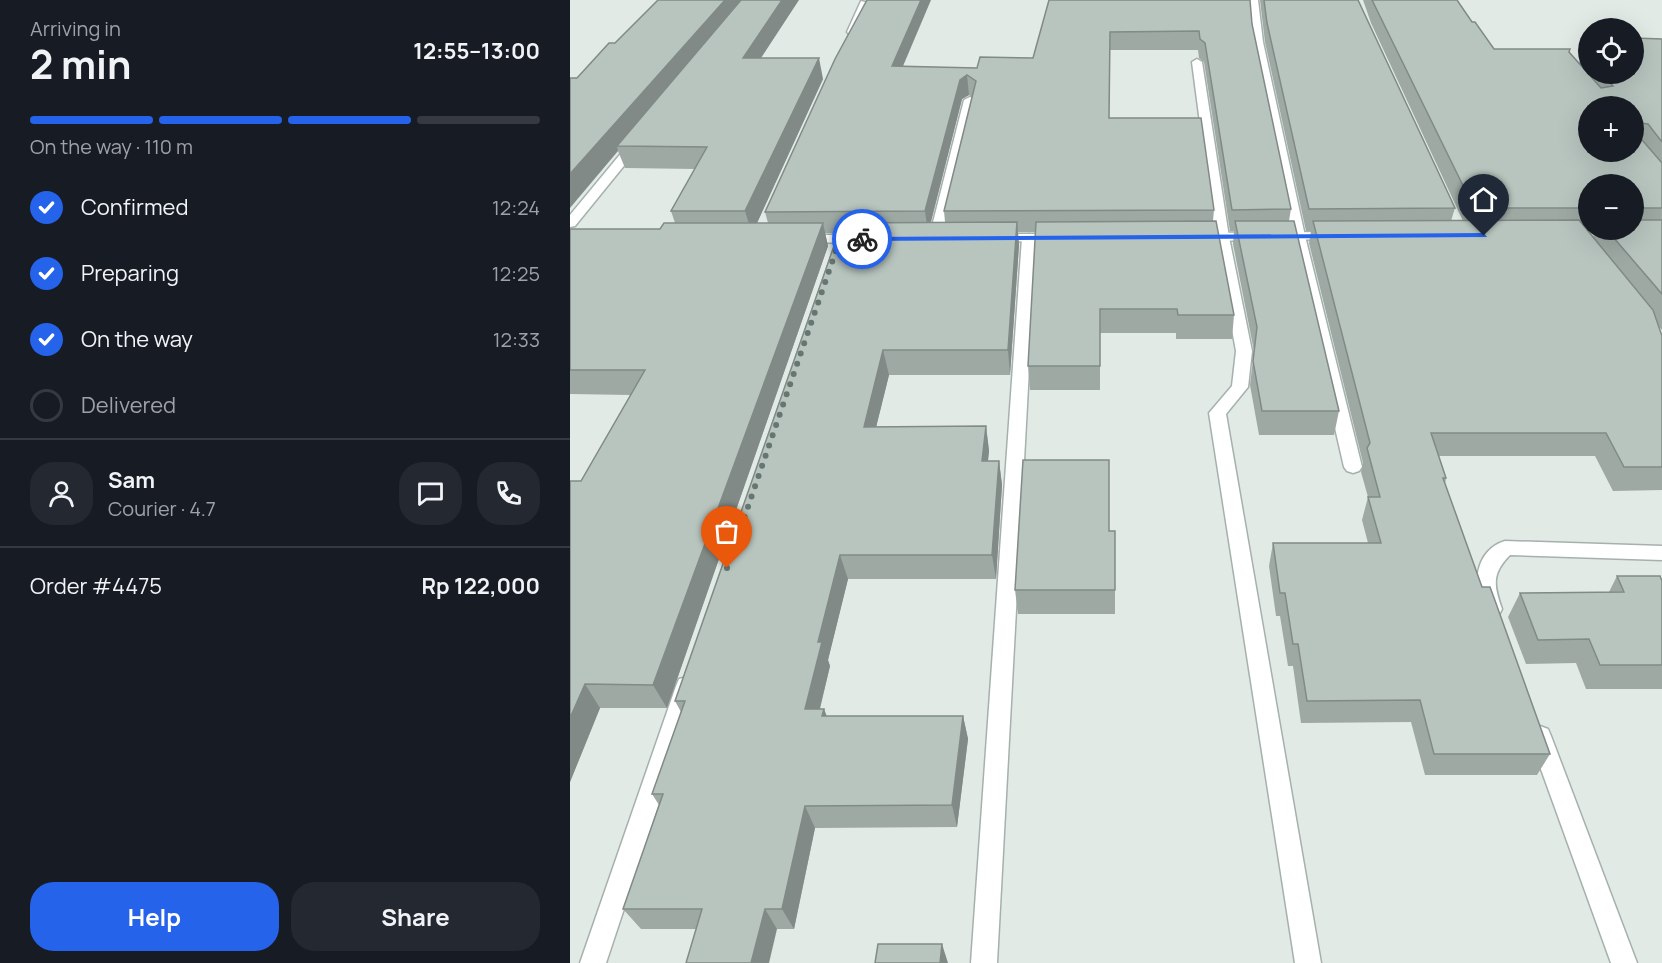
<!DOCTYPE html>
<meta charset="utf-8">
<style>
:root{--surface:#171b24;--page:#242831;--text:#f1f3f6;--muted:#9ea1a6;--line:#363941;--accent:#2563eb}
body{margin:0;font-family:Manrope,sans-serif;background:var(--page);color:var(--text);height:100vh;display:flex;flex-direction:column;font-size:22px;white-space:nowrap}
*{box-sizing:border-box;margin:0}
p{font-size:20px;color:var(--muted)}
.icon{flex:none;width:33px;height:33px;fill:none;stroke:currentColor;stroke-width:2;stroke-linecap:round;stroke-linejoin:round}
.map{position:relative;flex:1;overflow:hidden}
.sheet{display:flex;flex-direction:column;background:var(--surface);width:570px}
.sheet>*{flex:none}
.fabs{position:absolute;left:1008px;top:18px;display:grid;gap:12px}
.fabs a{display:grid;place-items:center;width:66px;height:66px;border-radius:50%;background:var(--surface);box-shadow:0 6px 24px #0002;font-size:30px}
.pin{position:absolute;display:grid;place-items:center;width:51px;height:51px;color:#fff;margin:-62px -26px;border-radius:50% 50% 50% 0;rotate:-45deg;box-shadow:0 0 6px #0007}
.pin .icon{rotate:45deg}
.courier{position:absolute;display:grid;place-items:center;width:60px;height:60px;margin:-30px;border:4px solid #2563eb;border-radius:50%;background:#fff;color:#222;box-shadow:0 2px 8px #0007}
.overview em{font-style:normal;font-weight:700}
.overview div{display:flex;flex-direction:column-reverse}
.overview{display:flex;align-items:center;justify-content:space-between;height:102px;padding:0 30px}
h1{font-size:39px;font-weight:700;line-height:45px}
.bar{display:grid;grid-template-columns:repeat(4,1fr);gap:9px 6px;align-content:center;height:72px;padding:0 30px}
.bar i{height:8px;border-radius:4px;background:var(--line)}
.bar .active{background:var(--accent)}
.bar p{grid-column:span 4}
.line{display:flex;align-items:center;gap:15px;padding:0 30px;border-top:2px solid var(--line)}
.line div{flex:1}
.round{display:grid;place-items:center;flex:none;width:63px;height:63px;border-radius:24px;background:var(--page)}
ol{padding:0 30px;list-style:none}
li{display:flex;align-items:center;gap:18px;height:66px}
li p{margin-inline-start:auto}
li .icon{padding:6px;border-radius:50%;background:var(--accent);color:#fff;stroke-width:4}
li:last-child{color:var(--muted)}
li i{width:33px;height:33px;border:3px solid var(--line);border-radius:50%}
.cta{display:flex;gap:12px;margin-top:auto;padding:12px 30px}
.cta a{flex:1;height:69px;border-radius:24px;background:var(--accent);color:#fff;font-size:24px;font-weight:700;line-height:69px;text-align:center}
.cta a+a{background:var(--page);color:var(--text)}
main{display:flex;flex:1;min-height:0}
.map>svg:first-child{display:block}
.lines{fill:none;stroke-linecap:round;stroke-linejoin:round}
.street-casing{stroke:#a5b1ad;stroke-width:3}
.secondary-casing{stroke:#a2b5ad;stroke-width:3}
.street{fill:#fff;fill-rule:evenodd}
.secondary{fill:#fff;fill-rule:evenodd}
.wall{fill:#9ea9a4;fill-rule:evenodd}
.shaded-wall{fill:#818a86}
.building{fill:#b8c5bf;stroke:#818a86;stroke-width:1.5;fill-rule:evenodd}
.route{fill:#2563eb}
.done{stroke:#667772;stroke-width:6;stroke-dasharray:0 10.8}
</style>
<main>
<section class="sheet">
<div class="overview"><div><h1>2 min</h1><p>Arriving in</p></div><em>12:55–13:00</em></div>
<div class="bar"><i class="active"></i><i class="active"></i><i class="active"></i><i></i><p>On the way · 110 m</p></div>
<ol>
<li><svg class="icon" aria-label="check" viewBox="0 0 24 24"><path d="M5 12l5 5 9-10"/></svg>Confirmed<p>12:24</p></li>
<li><svg class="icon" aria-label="check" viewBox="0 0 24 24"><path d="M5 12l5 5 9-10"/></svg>Preparing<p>12:25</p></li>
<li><svg class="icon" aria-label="check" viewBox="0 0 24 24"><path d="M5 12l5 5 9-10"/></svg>On the way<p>12:33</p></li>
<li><i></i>Delivered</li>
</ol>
<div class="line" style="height:108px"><a class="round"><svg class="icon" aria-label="person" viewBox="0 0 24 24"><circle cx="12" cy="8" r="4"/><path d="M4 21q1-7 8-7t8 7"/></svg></a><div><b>Sam</b><p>Courier · 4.7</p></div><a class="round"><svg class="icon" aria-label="chat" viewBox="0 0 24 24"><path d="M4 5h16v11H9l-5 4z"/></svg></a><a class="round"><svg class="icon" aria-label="phone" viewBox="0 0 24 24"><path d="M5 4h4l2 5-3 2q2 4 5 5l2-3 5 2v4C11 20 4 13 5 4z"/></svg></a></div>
<div class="line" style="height:78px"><div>Order #4475</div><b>Rp 122,000</b></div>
<div class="cta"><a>Help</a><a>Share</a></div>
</section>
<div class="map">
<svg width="1092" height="963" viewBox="0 0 1092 963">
<rect width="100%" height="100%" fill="#e2eae6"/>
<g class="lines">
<g class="street-casing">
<g id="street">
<polygon points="678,0 688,0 693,42 735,236 792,467 789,471 783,473 777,471 774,467 721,236 683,42"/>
<polygon points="291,1 299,3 287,32 279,34 277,32"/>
<polygon points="627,59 632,62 659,237 682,351 678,387 656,414 751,963 725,963 639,413 662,386 666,351 645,237 622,62"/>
<polygon points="400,97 406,100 373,238 366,242 361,241 359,238 394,100"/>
<polygon points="66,139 72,143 70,146 5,226 0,227 0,215 62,140"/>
<polygon points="459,234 466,238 427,963 401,963 452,238"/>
<path d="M935,541l157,5v14l-152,-5c-19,19 -16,31 -8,54l-3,6 -7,2 -7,-2c-13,-25 -12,-64 20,-74z"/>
<polygon points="117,677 125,679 128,686 36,963 10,963 106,686 109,679"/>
<polygon points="970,726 978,729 981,736 1067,963 1041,963 959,736 962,729"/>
</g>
</g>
<g class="secondary-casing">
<g id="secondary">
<polygon points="763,232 768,233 770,236 768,239 626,241 619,237 626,233"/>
<polygon points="425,234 490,234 497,238 490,242 420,241 418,238 420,235"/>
<polygon points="233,235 289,235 296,239 289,243 228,242 226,239"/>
</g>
</g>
<use href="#street" class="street"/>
<use href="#secondary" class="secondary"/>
</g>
<g class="wall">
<path d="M479,0l203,24 39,185 -2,12 50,190 -5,24h-75l-9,-50 4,-34 -21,-107 1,-13h-4l-26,-169 -5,-4 -1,-8h-88l-1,68 105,92 -1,11 21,94 -2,24h-56v-6h-76v57h-70l-2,-24 8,-134h-18l1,13 -9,130h-121l-13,52 110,-1 3,25 -1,10h11l3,24 -6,94h-148l-20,81 2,6 -10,43h4l2,7h137l5,23 -11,88 -142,1 -21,101h-153l-18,-20 36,-104 -7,-11 29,-82 -6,-11 163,-468h-13l3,13 -161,462h-67l-30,74v-301h11l50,-86 -61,-1v-165h90l15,-6 -4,-12 24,-42 -70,-1 -7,-17 -41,-73 184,-20 62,21 -66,144h11l-3,-11 138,-146 74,2 56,-10zM399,95l3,2 -28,114 1,11h-14l31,-123z"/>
<path d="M690,0h98l97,208 -4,13h12l-92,-198 -8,-23h94l15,22 22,27 75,3 10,11 4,-14h5v25h46l28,-35v291l-4,-4 4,10v154l-49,1 -18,-35h-156l7,22 -1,6 37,103 68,167 -13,21h-112l-14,-53 -110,1 -8,-57h-5l-8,-50h-4l-7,-50 4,-23h95l-6,-23 6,-23 -7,-25 2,-9 -54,-220 2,-12h-5l-41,-189zM1018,184h46v46h-46zM1016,230h9l-2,7z"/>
<polygon points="539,531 545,531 545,614 448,614 445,590"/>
<polygon points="1047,576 1092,581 1092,689 1016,689 1006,663 956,664 938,617 950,593 1039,592"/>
</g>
<g class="shaded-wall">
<polygon points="155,0 176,0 47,146 48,151 0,208 0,174"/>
<polygon points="212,0 229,0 178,78 173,58"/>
<polygon points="351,0 361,0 325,85 322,66"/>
<polygon points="249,58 253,79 182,234 175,211"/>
<polygon points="397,75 399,95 392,99 358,233 355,211 390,80"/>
<polygon points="447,222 449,245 440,375 438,350"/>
<polygon points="253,223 258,246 97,708 83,685"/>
<polygon points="313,350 319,375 300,452 294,427"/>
<polygon points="416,426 419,451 415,486 412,461"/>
<polygon points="429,461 432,485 426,579 422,555"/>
<polygon points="270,555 278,579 258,660 260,666 244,732 235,709 248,642"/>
<polygon points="15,684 30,708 0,782 0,718"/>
<polygon points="254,709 263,732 252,716"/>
<polygon points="393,716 398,739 387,827 382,805"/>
<polygon points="235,806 245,828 224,929 212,909"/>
<polygon points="195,909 207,929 199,963 181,963"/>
<polygon points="372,944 378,963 370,963"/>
</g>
<g class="building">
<polygon points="88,0 155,0 0,174 0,78 7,78 39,43 45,43"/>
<polygon points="171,0 212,0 173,58 249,58 175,211 101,211 137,147 47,146"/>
<polygon points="297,0 351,0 322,66 407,68 410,57 463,58 479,0 680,0 682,24 721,209 662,210 635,43 630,39 629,31 540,32 539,118 631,118 644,210 374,211 406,81 397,75 390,80 355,211 195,212 265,59"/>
<polygon points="694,0 788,0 885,208 739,209 697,23"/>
<path d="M802,0h85l15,22h3l19,27h76l-1,3 32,36 12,-2 -10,-12h31v-36l28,1v103l-14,-18 -7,-1 -5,10 26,30v45h-28v-24h-46v24h-114zM1018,106h46v46h-46z"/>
<polygon points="1013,49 1018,49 1018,56"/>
<polygon points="1009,220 1083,310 1092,336 1092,467 1054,467 1036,433 861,433 876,478 873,478 912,587 920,587 923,595 980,754 864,754 850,700 737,701 728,644 723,644 715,593 710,593 703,543 811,543 798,497 810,497 797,448 800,443 743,221"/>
<polygon points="1064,220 1092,220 1092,294 1037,230 1064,230"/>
<polygon points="646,221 664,315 608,315 607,309 530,309 530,366 458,366 466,222"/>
<polygon points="665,221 724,221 769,411 692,411 683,361 687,327"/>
<polygon points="447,222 438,350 313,350 294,427 416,426 412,461 429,461 422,555 270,555 248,642 252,642 235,709 254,709 252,716 393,716 382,805 235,806 212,909 195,909 181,963 116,963 132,909 53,909 93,794 82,794 115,701 105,701 272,223"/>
<polygon points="94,223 253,223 83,685 15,684 0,718 0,481 11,481 75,370 0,370 0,229 90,229"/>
<polygon points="453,460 539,460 539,531 545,531 545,590 445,590"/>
<polygon points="1047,576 1090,576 1092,581 1092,665 1030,665 1019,639 968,640 950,593 1054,592"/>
<polygon points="308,944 372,944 370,963 305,963"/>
</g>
<polygon class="route" points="914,233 917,237 292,241 289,239 292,237"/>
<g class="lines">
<polyline class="done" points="157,568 270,239 292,239"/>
</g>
</svg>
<div class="fabs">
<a><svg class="icon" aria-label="locate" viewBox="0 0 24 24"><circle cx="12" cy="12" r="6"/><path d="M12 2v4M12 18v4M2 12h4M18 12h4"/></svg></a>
<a>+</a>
<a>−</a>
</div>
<div class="pin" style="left:157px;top:568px;background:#ea580c"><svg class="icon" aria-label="bag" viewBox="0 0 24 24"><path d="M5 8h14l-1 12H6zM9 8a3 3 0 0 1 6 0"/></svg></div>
<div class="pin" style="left:914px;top:236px;background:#1f2937"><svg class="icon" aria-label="home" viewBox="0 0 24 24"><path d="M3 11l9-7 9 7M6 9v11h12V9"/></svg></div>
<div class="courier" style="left:292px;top:239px"><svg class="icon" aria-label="bike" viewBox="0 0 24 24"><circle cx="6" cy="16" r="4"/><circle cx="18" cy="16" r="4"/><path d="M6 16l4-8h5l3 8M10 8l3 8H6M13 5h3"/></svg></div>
</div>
</main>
